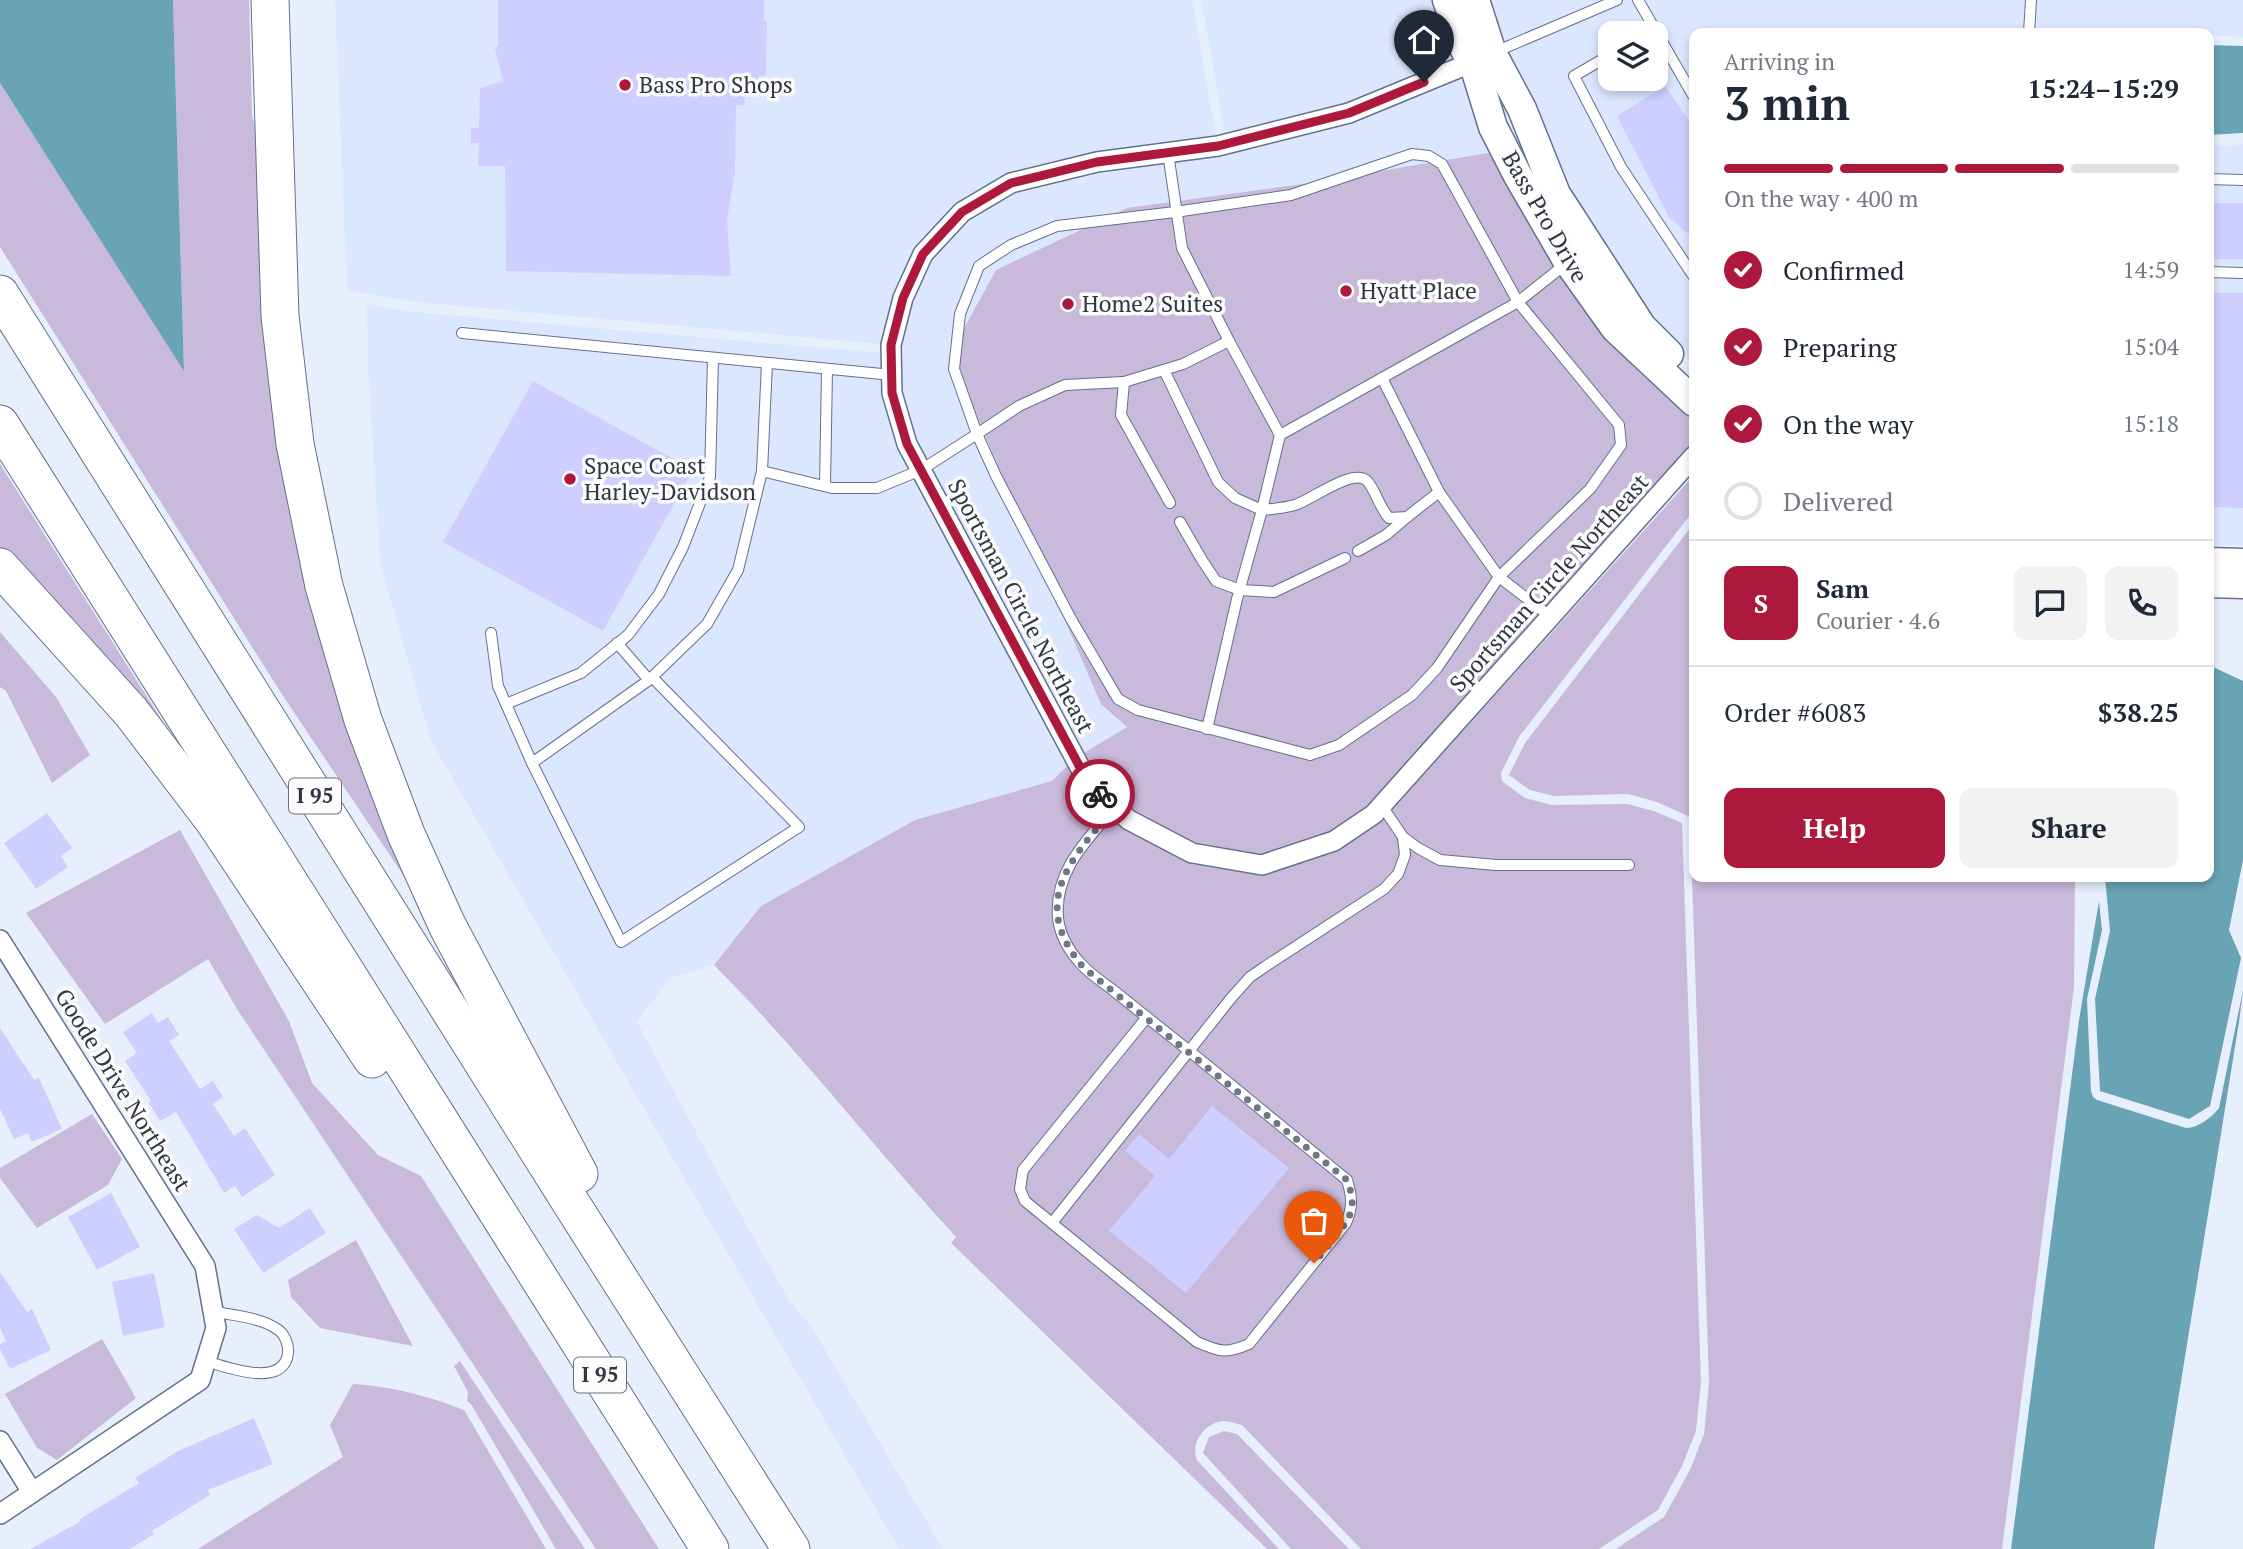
<!DOCTYPE html>
<meta charset="utf-8">
<style>
:root{--surface:#fff;--page:#f2f2f3;--text:#1f2937;--muted:#747a83;--line:#e0e1e3;--accent:#ad193d}
body{margin:0;font-family:"PT Serif",serif;background:var(--page);color:var(--text);height:100vh;display:flex;flex-direction:column;font-size:26px;white-space:nowrap}
*{box-sizing:border-box;margin:0}
p{font-size:23px;color:var(--muted)}
.icon{flex:none;width:38px;height:38px;fill:none;stroke:currentColor;stroke-width:2;stroke-linecap:round;stroke-linejoin:round}
.map{position:relative;flex:1;overflow:hidden}
.panel{position:absolute;left:1689px;top:28px;width:525px;height:854px;display:flex;flex-direction:column;background:var(--surface);border-radius:14px;box-shadow:0 4px 10px #0003}
.panel>*{flex:none}
.buttons{position:absolute;left:1598px;top:21px;display:grid;gap:14px}
.buttons a{display:grid;place-items:center;width:70px;height:70px;border-radius:14px;background:var(--surface);box-shadow:0 4px 10px #0003;font-size:35px}
.pin{position:absolute;display:grid;place-items:center;width:60px;height:60px;color:#fff;margin:-72px -30px;border-radius:50% 50% 50% 0;rotate:-45deg;box-shadow:0 0 7px #0007}
.pin .icon{rotate:45deg}
.courier{position:absolute;display:grid;place-items:center;width:70px;height:70px;margin:-35px;border:5px solid #ad193d;border-radius:50%;background:#fff;color:#222;box-shadow:0 2px 9px #0007}
.headline em{font-style:normal;font-weight:700}
.headline div{display:flex;flex-direction:column-reverse}
.headline{display:flex;align-items:center;justify-content:space-between;height:119px;padding:0 35px}
h1{font-size:46px;font-weight:700;line-height:52px}
.bar{display:grid;grid-template-columns:repeat(4,1fr);gap:10px 7px;align-content:center;height:84px;padding:0 35px}
.bar i{height:9px;border-radius:5px;background:var(--line)}
.bar .on{background:var(--accent)}
.bar p{grid-column:span 4}
.line{display:flex;align-items:center;gap:18px;padding:0 35px;border-top:2px solid var(--line)}
.line div{flex:1}
.round{display:grid;place-items:center;flex:none;width:74px;height:74px;border-radius:14px;background:var(--page)}
ol{padding:0 35px;list-style:none}
li{display:flex;align-items:center;gap:21px;height:77px}
li p{margin-inline-start:auto}
li .icon{padding:7px;border-radius:50%;background:var(--accent);color:#fff;stroke-width:4}
li:last-child{color:var(--muted)}
li i{width:38px;height:38px;border:4px solid var(--line);border-radius:50%}
.cta{display:flex;gap:14px;margin-top:auto;padding:14px 35px}
.cta a{flex:1;height:80px;border-radius:14px;background:var(--accent);color:#fff;font-size:28px;font-weight:700;line-height:80px;text-align:center}
.cta a+a{background:var(--page);color:var(--text)}
.map>svg:first-child{display:block}
.built{fill:#dae7fe;fill-rule:evenodd}
.green{fill:#c9b9db}
.water{fill:#69a4b4}
.building{fill:#cfcfff}
.lines{fill:none;stroke-linecap:round;stroke-linejoin:round}
.lane-casing{stroke:#62718d;stroke-width:12}
.street-casing{stroke:#62718d;stroke-width:22}
.secondary-casing{stroke:#62718d;stroke-width:31}
.highway-casing{stroke:#62718d;stroke-width:39}
.lane{stroke:#fff;stroke-width:10}
.street{stroke:#fff;stroke-width:19}
.secondary{stroke:#fff;stroke-width:28}
.highway{stroke:#fff;stroke-width:37}
.done{stroke:#707784;stroke-width:7;stroke-dasharray:0 12.6}
.route{stroke:#ad193d;stroke-width:9}
.poi-dot{fill:#ad193d;stroke:#fcfcfc;stroke-width:2.5}
.labels{text-anchor:middle;stroke-width:7;stroke-linejoin:round;paint-order:stroke}
.shield{fill:#fcfcfc;stroke:#6d727a;stroke-width:2}
.shield-label{font-size:21px;font-weight:bold;fill:#303743}
.poi-label{font-size:23px;fill:#303743;stroke:#fcfcfc;text-anchor:start}
.street-label{font-size:23px;fill:#303743;stroke:#fcfcfc}
</style>
<div class="map">
<svg width="2243" height="1549" viewBox="0 0 2243 1549">
<rect width="100%" height="100%" fill="#e8effc"/>
<g class="built">
<polygon points="335,0 1192,0 1218,146 1011,183 923,254 891,345 415,302 347,290"/>
<polygon points="1201,0 1437,0 1457,57 1346,103 1225,133"/>
<path d="M1486,0h757v37l-34,-2 -1,-2 -103,-3 -3,3h-408v331l-45,-45 -84,-130 -64,-140zM1610,33h46v46h-46z"/>
<polygon points="1467,76 1494,152 1303,184 1017,509 1101,704 1127,727 1084,753 916,440 902,391 901,346 912,302 931,261 967,221 1014,194 1098,174 1220,156 1351,124"/>
<polygon points="2243,144 2243,545 2209,545 2208,145 2228,146"/>
<polygon points="367,304 414,312 881,353 882,396 898,450 1068,765 1053,781 915,820 761,906 714,965 670,978 637,1022 726,1188 790,1302 811,1326 943,1549 899,1549 431,741 380,563 368,365"/>
</g>
<g class="green">
<polygon points="173,0 249,0 252,116 268,169 276,350 434,921 283,696 0,247 0,83 184,370"/>
<polygon points="1494,152 1660,386 1694,416 1694,443 1368,805 1330,831 1261,854 1194,842 1134,810 1098,778 1084,753 1127,727 1101,704 950,354 996,270 1127,208 1303,184"/>
<polygon points="0,464 175,741 0,551"/>
<path d="M1694,475v37l-4,3 -171,222 -18,36 1,8 23,17 27,7 75,-1 27,7 28,12 19,559 -5,49 -14,35 -24,44 -59,39h-238l-119,-124c-6,-1 -13,-4 -18,-4 -19,1 -34,22 -27,39l82,89h-12l-316,-306 5,-6c-82,-89 -156,-186 -242,-272l47,-59 154,-86 137,-39 16,-16 16,29 39,34 67,36 74,12 72,-24 45,-30z"/>
<polygon points="1694,523 1694,877 2075,877 2074,988 2002,1549 1616,1549 1664,1517 1690,1470 1704,1434 1709,1383 1690,817 1657,802 1628,794 1554,796 1530,790 1509,775 1525,743"/>
<polygon points="0,632 56,697 90,755 52,783 6,691 0,687"/>
<polygon points="180,830 289,1021 312,1083 378,1155 421,1176 659,1549 596,1549 237,1009 208,959 105,1024 26,913"/>
<polygon points="92,1114 122,1159 108,1185 37,1228 0,1178 0,1168"/>
<polygon points="356,1240 413,1346 320,1328 291,1297 288,1280"/>
<polygon points="102,1339 136,1398 57,1460 37,1448 5,1394"/>
<polygon points="460,1361 585,1549 556,1549 471,1404 467,1401 468,1392 454,1366"/>
<path d="M353,1384c37,2 76,12 111,26l82,139h-348l145,-92 -13,-32z"/>
<polygon points="1224,1431 1237,1434 1349,1549 1291,1549 1203,1453 1209,1437"/>
</g>
<g class="water">
<polygon points="0,0 173,0 184,371 0,83"/>
<polygon points="2208,45 2243,46 2243,133 2209,135"/>
<polygon points="2209,665 2243,681 2243,860 2229,930 2241,958 2210,1106 2189,1119 2100,1091 2095,999 2110,931 2105,877 2208,877"/>
<path d="M2099,901l3,29 -15,69 4,92 2,6 4,3 89,28c12,0 26,-11 33,-20l24,-118 -4,32 -85,527h-143l68,-529z"/>
</g>
<g class="building">
<polygon points="498,0 764,0 764,21 767,21 766,76 758,76 757,91 746,91 744,105 736,105 735,172 727,220 731,276 506,271 505,166 478,166 479,143 471,143 471,128 479,128 480,88 503,81 495,48 498,46"/>
<polygon points="1665,86 1694,128 1694,239 1669,217 1617,116"/>
<rect x="2208" y="203" width="35" height="56"/>
<polygon points="2208,293 2243,293 2243,508 2208,507"/>
<polygon points="533,381 693,470 603,631 443,542"/>
<polygon points="47,813 72,848 61,856 68,867 36,889 4,843"/>
<polygon points="152,1013 158,1023 168,1017 179,1035 169,1041 200,1089 213,1081 223,1097 213,1104 234,1136 245,1128 275,1175 242,1197 235,1186 224,1193 176,1112 160,1121 149,1103 151,1101 125,1061 137,1053 123,1032"/>
<polygon points="0,1028 34,1080 39,1078 62,1129 32,1142 28,1133 14,1139 0,1109"/>
<polygon points="1212,1106 1289,1168 1186,1293 1109,1231 1155,1176 1125,1151 1139,1134 1169,1159"/>
<polygon points="111,1193 140,1247 97,1270 68,1217"/>
<polygon points="310,1208 326,1233 263,1273 234,1229 257,1215 279,1228"/>
<polygon points="0,1272 27,1312 32,1309 51,1350 10,1369 0,1349 0,1344 6,1341 0,1328"/>
<polygon points="154,1273 165,1327 123,1336 112,1282"/>
<polygon points="254,1418 273,1464 208,1490 210,1495 152,1531 154,1534 130,1549 30,1549 81,1521 80,1519 139,1483 135,1478 178,1451"/>
</g>
<g class="lines">
<g class="lane-casing">
<g id="lane">
<polyline points="1638,0 1694,97"/>
<polyline points="2029,33 2031,0"/>
<polyline points="1495,52 1617,0"/>
<polyline points="1610,55 1574,76 1621,167 1694,277"/>
<polyline points="1168,153 1182,248 1229,341"/>
<polyline points="2208,179 2243,180"/>
<polyline points="2208,272 2243,273"/>
<polyline points="462,333 892,375"/>
<polyline points="1164,370 1218,482 1235,498 1262,510 1237,599 1207,729"/>
<polyline points="1382,378 1439,492"/>
<polyline points="1124,382 1121,415 1170,503"/>
<polyline points="1280,435 1518,302 1567,263"/>
<polyline points="762,471 767,363"/>
<polyline points="825,486 827,369"/>
<polyline points="1180,522 1202,560 1216,581 1240,590 1274,592 1345,558"/>
<polyline points="1358,551 1386,535 1406,518"/>
<path d="M491,633l7,53 34,77 117,-83 58,-56 31,-54 24,-99 70,17h45l44,-18 56,-36 19,42 75,143 47,80 20,11 172,45 29,-10 73,-50 25,-27 62,-91 91,-88 31,-44 -2,-20 -101,-123 -76,-138 -13,-8 -17,-2 -121,41 -116,17 -118,14 -46,19 -32,21 -19,48 -6,55 23,65 42,-28 46,-21 59,-3 59,-18 46,-23 51,94 -18,75c11,-1 22,-2 33,-5 16,-5 56,-36 71,-25 8,6 13,27 23,38l18,-1 32,-25 60,85 52,40"/>
<polyline points="617,643 649,680"/>
<polyline points="506,704 581,673 628,635 659,594 683,547 710,477 713,358"/>
<polyline points="532,763 621,942 799,827 652,677"/>
<path d="M1115,807c-28,33 -61,64 -57,111 2,18 11,33 23,46 10,11 23,19 33,27 20,16 39,31 59,47 58,46 116,95 174,142 5,16 6,27 -1,43l-97,121c-23,10 -29,8 -52,-2l-172,-141 -5,-12 3,-19 124,-153"/>
<polyline points="1403,837 1418,848 1440,860 1496,865 1629,865"/>
<polyline points="1052,1223 1232,997 1250,977 1266,966 1384,889 1398,874 1405,855 1403,837 1382,806"/>
<path d="M206,1361c20,6 78,28 82,-8 1,-9 -4,-20 -11,-24 -17,-12 -44,-13 -64,-18"/>
</g>
</g>
<g class="street-casing">
<g id="street">
<polyline points="1473,62 1349,113 1218,146 1097,162 1011,183 962,212 923,254 903,298 891,345 892,393 907,444 1090,786 1129,820 1192,853 1262,865 1334,841 1374,814 1694,456"/>
<polyline points="0,940 205,1266 216,1328 200,1380 0,1514"/>
<polyline points="0,1441 32,1492"/>
</g>
</g>
<g class="secondary-casing">
<g id="secondary">
<polyline points="1447,0 1465,50 1473,62 1493,127 1517,174 1568,262 1615,328 1694,402"/>
<polyline points="1475,0 1492,53 1522,109 1556,194 1642,327 1669,354"/>
<polyline points="2208,562 2243,563"/>
<polyline points="2208,583 2243,584"/>
</g>
</g>
<g class="highway-casing">
<g id="highway">
<polyline points="270,0 280,316 295,444 324,586 363,720 406,834 447,925 579,1174"/>
<polyline points="0,294 571,1203 791,1549"/>
<polyline points="0,424 710,1549"/>
<polyline points="0,567 131,712 214,821 372,1059"/>
</g>
</g>
<use href="#lane" class="lane"/>
<use href="#street" class="street"/>
<use href="#secondary" class="secondary"/>
<use href="#highway" class="highway"/>
</g>
<g class="lines">
<path class="done" d="M1100,794l15,13c-45,53 -87,96 -31,161l263,212c3,8 6,18 5,27 -2,17 -28,42 -38,56"/>
<polyline class="route" points="1100,794 1090,786 907,444 892,393 891,345 903,298 923,254 962,212 1011,183 1097,162 1218,146 1349,113 1424,82"/>
</g>
<g class="poi-dot">
<circle cx="625" cy="85" r="7"/>
<circle cx="1346" cy="291" r="7"/>
<circle cx="1068" cy="304" r="7"/>
<circle cx="570" cy="479" r="7"/>
</g>
<g class="labels">
<g class="shield">
<rect x="289" y="778.5" width="52" height="35" rx="5"/>
<rect x="574" y="1357.5" width="52" height="35" rx="5"/>
</g>
<g class="shield-label">
<text x="315" y="803">I 95</text>
<text x="600" y="1382">I 95</text>
</g>
<g class="poi-label">
<text x="639" y="93">Bass Pro Shops</text>
<text x="1360" y="299">Hyatt Place</text>
<text x="1082" y="312">Home2 Suites</text>
<text x="584" y="474">Space Coast<tspan x="584" dy="26">Harley-Davidson</tspan></text>
</g>
<g class="street-label">
<text transform="translate(1545 217) rotate(60)" y="8">Bass Pro Drive</text>
<text transform="translate(1549 583) rotate(-48)" y="8">Sportsman Circle Northeast</text>
<text transform="translate(1021 606) rotate(62)" y="8">Sportsman Circle Northeast</text>
<text transform="translate(123 1090) rotate(58)" y="8">Goode Drive Northeast</text>
</g>
</g>
</svg>
<div class="buttons">
<a><svg class="icon" aria-label="layers" viewBox="0 0 24 24"><path d="M12 4l9 5-9 5-9-5zM3 14l9 5 9-5"/></svg></a>
</div>
<div class="pin" style="left:1314px;top:1263px;background:#ea580c"><svg class="icon" aria-label="bag" viewBox="0 0 24 24"><path d="M5 8h14l-1 12H6zM9 8a3 3 0 0 1 6 0"/></svg></div>
<div class="pin" style="left:1424px;top:82px;background:#1f2937"><svg class="icon" aria-label="home" viewBox="0 0 24 24"><path d="M3 11l9-7 9 7M6 9v11h12V9"/></svg></div>
<div class="courier" style="left:1100px;top:794px"><svg class="icon" aria-label="bike" viewBox="0 0 24 24"><circle cx="6" cy="16" r="4"/><circle cx="18" cy="16" r="4"/><path d="M6 16l4-8h5l3 8M10 8l3 8H6M13 5h3"/></svg></div>
<section class="panel">
<div class="headline"><div><h1>3 min</h1><p>Arriving in</p></div><em>15:24–15:29</em></div>
<div class="bar"><i class="on"></i><i class="on"></i><i class="on"></i><i></i><p>On the way · 400 m</p></div>
<ol>
<li><svg class="icon" aria-label="check" viewBox="0 0 24 24"><path d="M5 12l5 5 9-10"/></svg>Confirmed<p>14:59</p></li>
<li><svg class="icon" aria-label="check" viewBox="0 0 24 24"><path d="M5 12l5 5 9-10"/></svg>Preparing<p>15:04</p></li>
<li><svg class="icon" aria-label="check" viewBox="0 0 24 24"><path d="M5 12l5 5 9-10"/></svg>On the way<p>15:18</p></li>
<li><i></i>Delivered</li>
</ol>
<div class="line" style="height:126px"><b class="round" style="background:var(--accent);color:#fff">S</b><div><b>Sam</b><p>Courier · 4.6</p></div><a class="round"><svg class="icon" aria-label="chat" viewBox="0 0 24 24"><path d="M4 5h16v11H9l-5 4z"/></svg></a><a class="round"><svg class="icon" aria-label="phone" viewBox="0 0 24 24"><path d="M5 4h4l2 5-3 2q2 4 5 5l2-3 5 2v4C11 20 4 13 5 4z"/></svg></a></div>
<div class="line" style="height:91px"><div>Order #6083</div><b>$38.25</b></div>
<div class="cta"><a>Help</a><a>Share</a></div>
</section>
</div>
